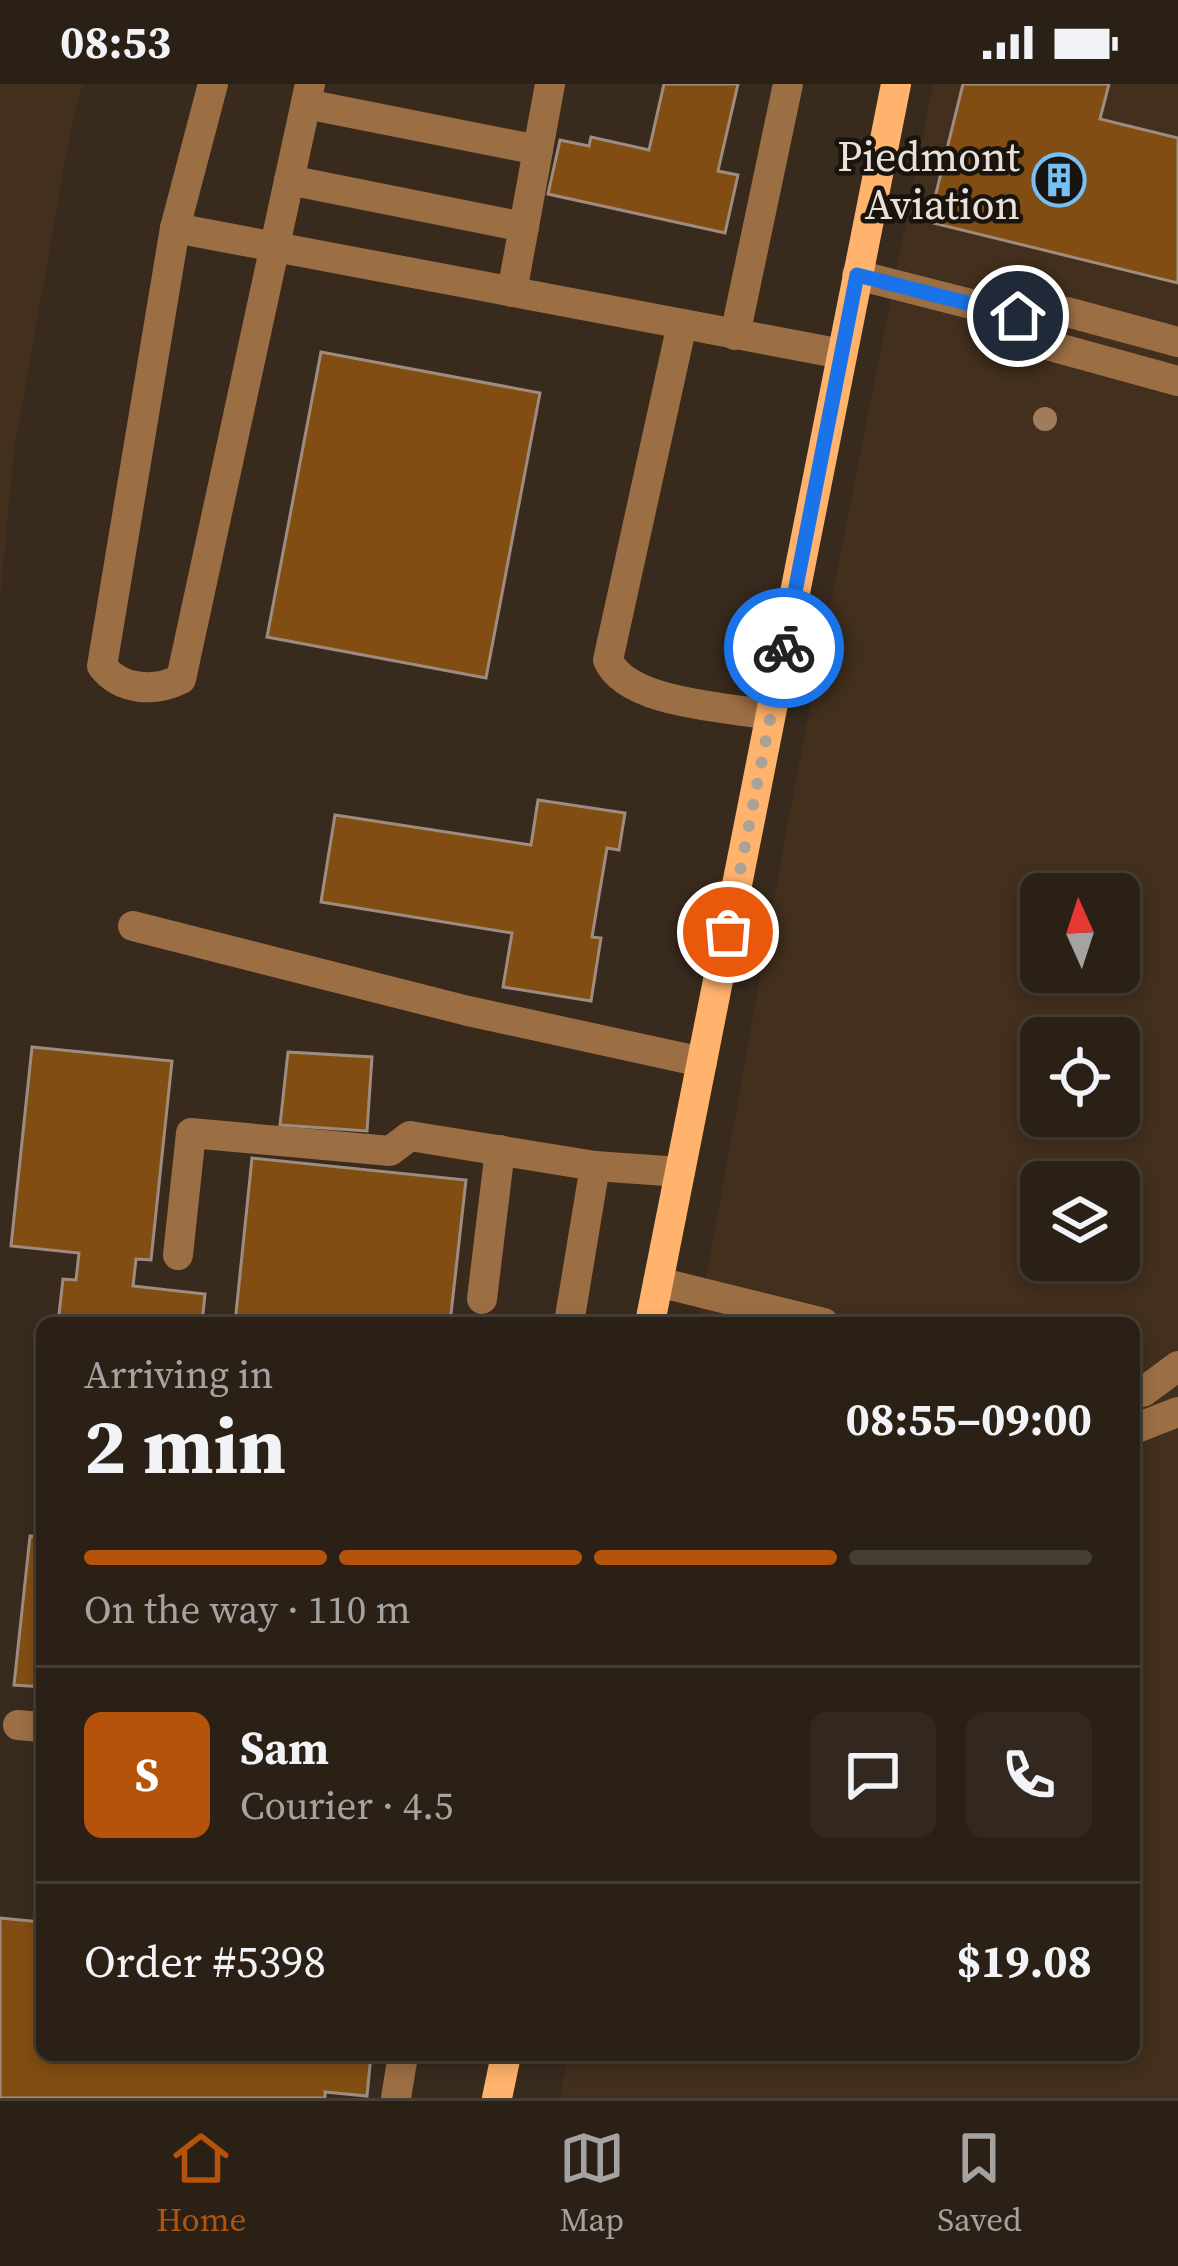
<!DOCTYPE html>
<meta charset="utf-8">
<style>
:root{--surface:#2a2016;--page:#32281f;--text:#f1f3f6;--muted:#a5a3a1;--line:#463e35;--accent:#b45309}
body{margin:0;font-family:"Source Serif 4",serif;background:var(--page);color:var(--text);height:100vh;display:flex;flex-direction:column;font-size:45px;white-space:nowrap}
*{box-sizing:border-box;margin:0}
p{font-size:39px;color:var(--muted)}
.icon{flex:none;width:66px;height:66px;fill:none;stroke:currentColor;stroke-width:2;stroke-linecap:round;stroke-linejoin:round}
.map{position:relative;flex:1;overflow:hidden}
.panel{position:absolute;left:36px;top:1233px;width:1104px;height:744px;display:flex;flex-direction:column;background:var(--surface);border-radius:18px;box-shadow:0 6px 18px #0003,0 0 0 3px var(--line)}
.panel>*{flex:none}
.needle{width:78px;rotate:357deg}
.controls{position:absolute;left:1020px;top:789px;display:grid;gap:24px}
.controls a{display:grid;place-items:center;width:120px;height:120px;border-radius:18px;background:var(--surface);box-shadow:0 6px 18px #0003,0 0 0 3px var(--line);font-size:60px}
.pin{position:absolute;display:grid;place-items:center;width:102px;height:102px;color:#fff;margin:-51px;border:6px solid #fff;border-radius:50%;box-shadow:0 3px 12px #0007}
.courier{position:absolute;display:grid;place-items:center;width:120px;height:120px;margin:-60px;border:9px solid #1a73e8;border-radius:50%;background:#fff;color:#222;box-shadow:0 3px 15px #0007}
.headline em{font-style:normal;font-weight:700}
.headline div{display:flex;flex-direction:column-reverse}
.headline{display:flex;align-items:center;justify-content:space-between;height:204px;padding:0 48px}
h1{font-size:78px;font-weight:700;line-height:90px}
.bar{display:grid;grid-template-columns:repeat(4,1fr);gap:18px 12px;align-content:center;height:144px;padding:0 48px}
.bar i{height:15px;border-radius:9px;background:var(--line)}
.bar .selected{background:var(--accent)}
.bar p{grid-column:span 4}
.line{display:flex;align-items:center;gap:30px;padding:0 48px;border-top:3px solid var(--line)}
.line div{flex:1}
.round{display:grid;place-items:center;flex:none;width:126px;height:126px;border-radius:18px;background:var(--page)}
.status{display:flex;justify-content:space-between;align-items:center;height:84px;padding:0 60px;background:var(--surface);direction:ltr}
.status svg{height:33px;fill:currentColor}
.tab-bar{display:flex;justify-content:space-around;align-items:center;height:168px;border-top:3px solid var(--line);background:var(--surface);font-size:33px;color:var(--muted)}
.tab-bar a{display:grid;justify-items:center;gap:6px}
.tab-bar .selected{color:var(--accent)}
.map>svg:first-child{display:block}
.built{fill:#422f1d;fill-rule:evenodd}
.building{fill:#814d13;stroke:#9e8d7e;stroke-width:3}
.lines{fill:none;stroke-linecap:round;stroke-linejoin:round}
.minor{stroke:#9c6e44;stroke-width:30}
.major{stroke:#ffb36c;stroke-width:30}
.tree{fill:#a17c5b}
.done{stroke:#aca197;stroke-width:12;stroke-dasharray:0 21.6}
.route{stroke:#1a73e8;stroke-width:15}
.labels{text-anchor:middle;stroke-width:9;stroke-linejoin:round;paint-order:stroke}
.poi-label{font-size:42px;fill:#ebe1d9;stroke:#1a140e;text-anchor:end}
</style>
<div class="status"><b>08:53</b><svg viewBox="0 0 49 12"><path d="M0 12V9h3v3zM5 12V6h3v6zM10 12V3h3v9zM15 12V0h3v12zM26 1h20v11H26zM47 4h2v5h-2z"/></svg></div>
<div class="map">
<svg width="1178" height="2014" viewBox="0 0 1178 2014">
<rect width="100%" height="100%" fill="#382a1d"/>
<g class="built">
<polygon points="0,0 83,0 72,39 14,367 0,517"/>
<path d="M933,0h245v2014h-618l8,-43h566v-732h-436l94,-523zM1041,810h78v78h-78zM1041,954h78v78h-78zM1041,1098h78v78h-78z"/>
</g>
<g class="building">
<polygon points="664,0 738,0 718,87 738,91 725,149 548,110 560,56 589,62 591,53 649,66"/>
<polygon points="963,0 1109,0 1100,35 1178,54 1178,199 929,138"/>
<polygon points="321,268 540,309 486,594 267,553"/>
<polygon points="538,716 625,729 619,766 607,764 592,853 601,854 591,917 503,903 512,849 321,818 335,731 531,761"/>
<polygon points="32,963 172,977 151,1176 136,1175 133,1202 205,1210 202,1239 58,1239 63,1195 76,1196 79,1169 11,1162"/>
<polygon points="288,968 372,973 367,1047 280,1041"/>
<polygon points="252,1074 466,1096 450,1239 235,1239"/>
<polygon points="30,1452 42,1453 42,1603 14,1601"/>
<polygon points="0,1834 42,1838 42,1971 371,1971 367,2012 325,2008 325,2014 0,2014"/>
</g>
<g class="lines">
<g class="minor">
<polyline points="213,0 175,144 842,270"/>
<polyline points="306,20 538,66"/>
<polyline points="289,96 524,143"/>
<path d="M175,144l-73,438c19,25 53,26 79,13l129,-595"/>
<polyline points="857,191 1018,232 1067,228 1178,258"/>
<polyline points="512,208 550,0"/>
<polyline points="1018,232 1036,258 1178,297"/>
<path d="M682,240l-74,336c19,44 119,47 162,55"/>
<polyline points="735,251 788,0"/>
<polyline points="133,842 468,927 702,978"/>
<polyline points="178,1171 191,1049 390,1067 410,1052 595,1082"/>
<polyline points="658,1198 824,1239"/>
<polyline points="482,1215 500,1066"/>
<polyline points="569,1239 595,1082 680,1088"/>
<polyline points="1134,1307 1143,1308 1178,1282"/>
<polyline points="1134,1345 1178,1328"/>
<polyline points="18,1641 42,1643"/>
<polyline points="396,2014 403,1971"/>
</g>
<g class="major">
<polyline points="650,1239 896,0"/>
<polyline points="497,2014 506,1971"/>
</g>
</g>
<circle class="tree" cx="1045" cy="335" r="12"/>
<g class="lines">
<polyline class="done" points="728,848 784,564"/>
<polyline class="route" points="784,564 857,191 1018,232"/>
</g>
<defs>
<g id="building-ring" transform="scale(2.7)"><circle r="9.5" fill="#1a140e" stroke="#75c0f6" stroke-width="1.5"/><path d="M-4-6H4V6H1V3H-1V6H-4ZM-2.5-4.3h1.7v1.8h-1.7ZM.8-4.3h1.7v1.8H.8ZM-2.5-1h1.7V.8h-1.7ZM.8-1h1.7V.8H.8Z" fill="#75c0f6"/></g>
</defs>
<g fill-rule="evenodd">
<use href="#building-ring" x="1059" y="96"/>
</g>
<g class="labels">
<g class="poi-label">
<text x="1020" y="87">Piedmont<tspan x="1020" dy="48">Aviation</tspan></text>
</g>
</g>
</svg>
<div class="controls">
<a><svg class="needle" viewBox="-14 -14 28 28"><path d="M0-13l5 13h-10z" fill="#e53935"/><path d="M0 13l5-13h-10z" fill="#a5a3a1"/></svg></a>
<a><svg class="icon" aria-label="locate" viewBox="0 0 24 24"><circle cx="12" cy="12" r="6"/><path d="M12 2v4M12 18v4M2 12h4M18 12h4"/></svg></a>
<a><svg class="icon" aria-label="layers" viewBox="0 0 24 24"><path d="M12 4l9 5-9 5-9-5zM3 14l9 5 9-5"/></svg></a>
</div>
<div class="pin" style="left:728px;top:848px;background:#ea580c"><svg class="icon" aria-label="bag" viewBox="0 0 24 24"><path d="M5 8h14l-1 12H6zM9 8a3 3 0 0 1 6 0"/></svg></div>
<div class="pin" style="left:1018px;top:232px;background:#1f2937"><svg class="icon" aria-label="home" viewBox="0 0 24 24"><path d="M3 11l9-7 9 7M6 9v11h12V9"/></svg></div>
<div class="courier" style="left:784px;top:564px"><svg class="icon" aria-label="bike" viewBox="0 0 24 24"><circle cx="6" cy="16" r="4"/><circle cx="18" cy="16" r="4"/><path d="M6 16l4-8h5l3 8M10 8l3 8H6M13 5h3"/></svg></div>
<section class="panel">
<div class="headline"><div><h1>2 min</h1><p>Arriving in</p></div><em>08:55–09:00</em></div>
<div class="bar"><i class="selected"></i><i class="selected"></i><i class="selected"></i><i></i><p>On the way · 110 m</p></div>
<div class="line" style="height:216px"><b class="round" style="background:var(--accent);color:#fff">S</b><div><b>Sam</b><p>Courier · 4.5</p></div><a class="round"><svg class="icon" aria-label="chat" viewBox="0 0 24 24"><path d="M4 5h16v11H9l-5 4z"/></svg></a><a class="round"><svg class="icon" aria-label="phone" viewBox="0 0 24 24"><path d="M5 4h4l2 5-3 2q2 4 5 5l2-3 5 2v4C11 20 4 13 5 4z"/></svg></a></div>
<div class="line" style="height:156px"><div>Order #5398</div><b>$19.08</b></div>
</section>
</div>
<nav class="tab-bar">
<a class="selected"><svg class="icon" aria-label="home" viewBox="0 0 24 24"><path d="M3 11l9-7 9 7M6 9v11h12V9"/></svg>Home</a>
<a><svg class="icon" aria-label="map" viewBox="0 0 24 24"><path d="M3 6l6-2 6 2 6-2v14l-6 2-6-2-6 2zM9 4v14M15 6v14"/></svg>Map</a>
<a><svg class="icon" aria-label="saved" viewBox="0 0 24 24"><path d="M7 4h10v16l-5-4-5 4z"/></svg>Saved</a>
</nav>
